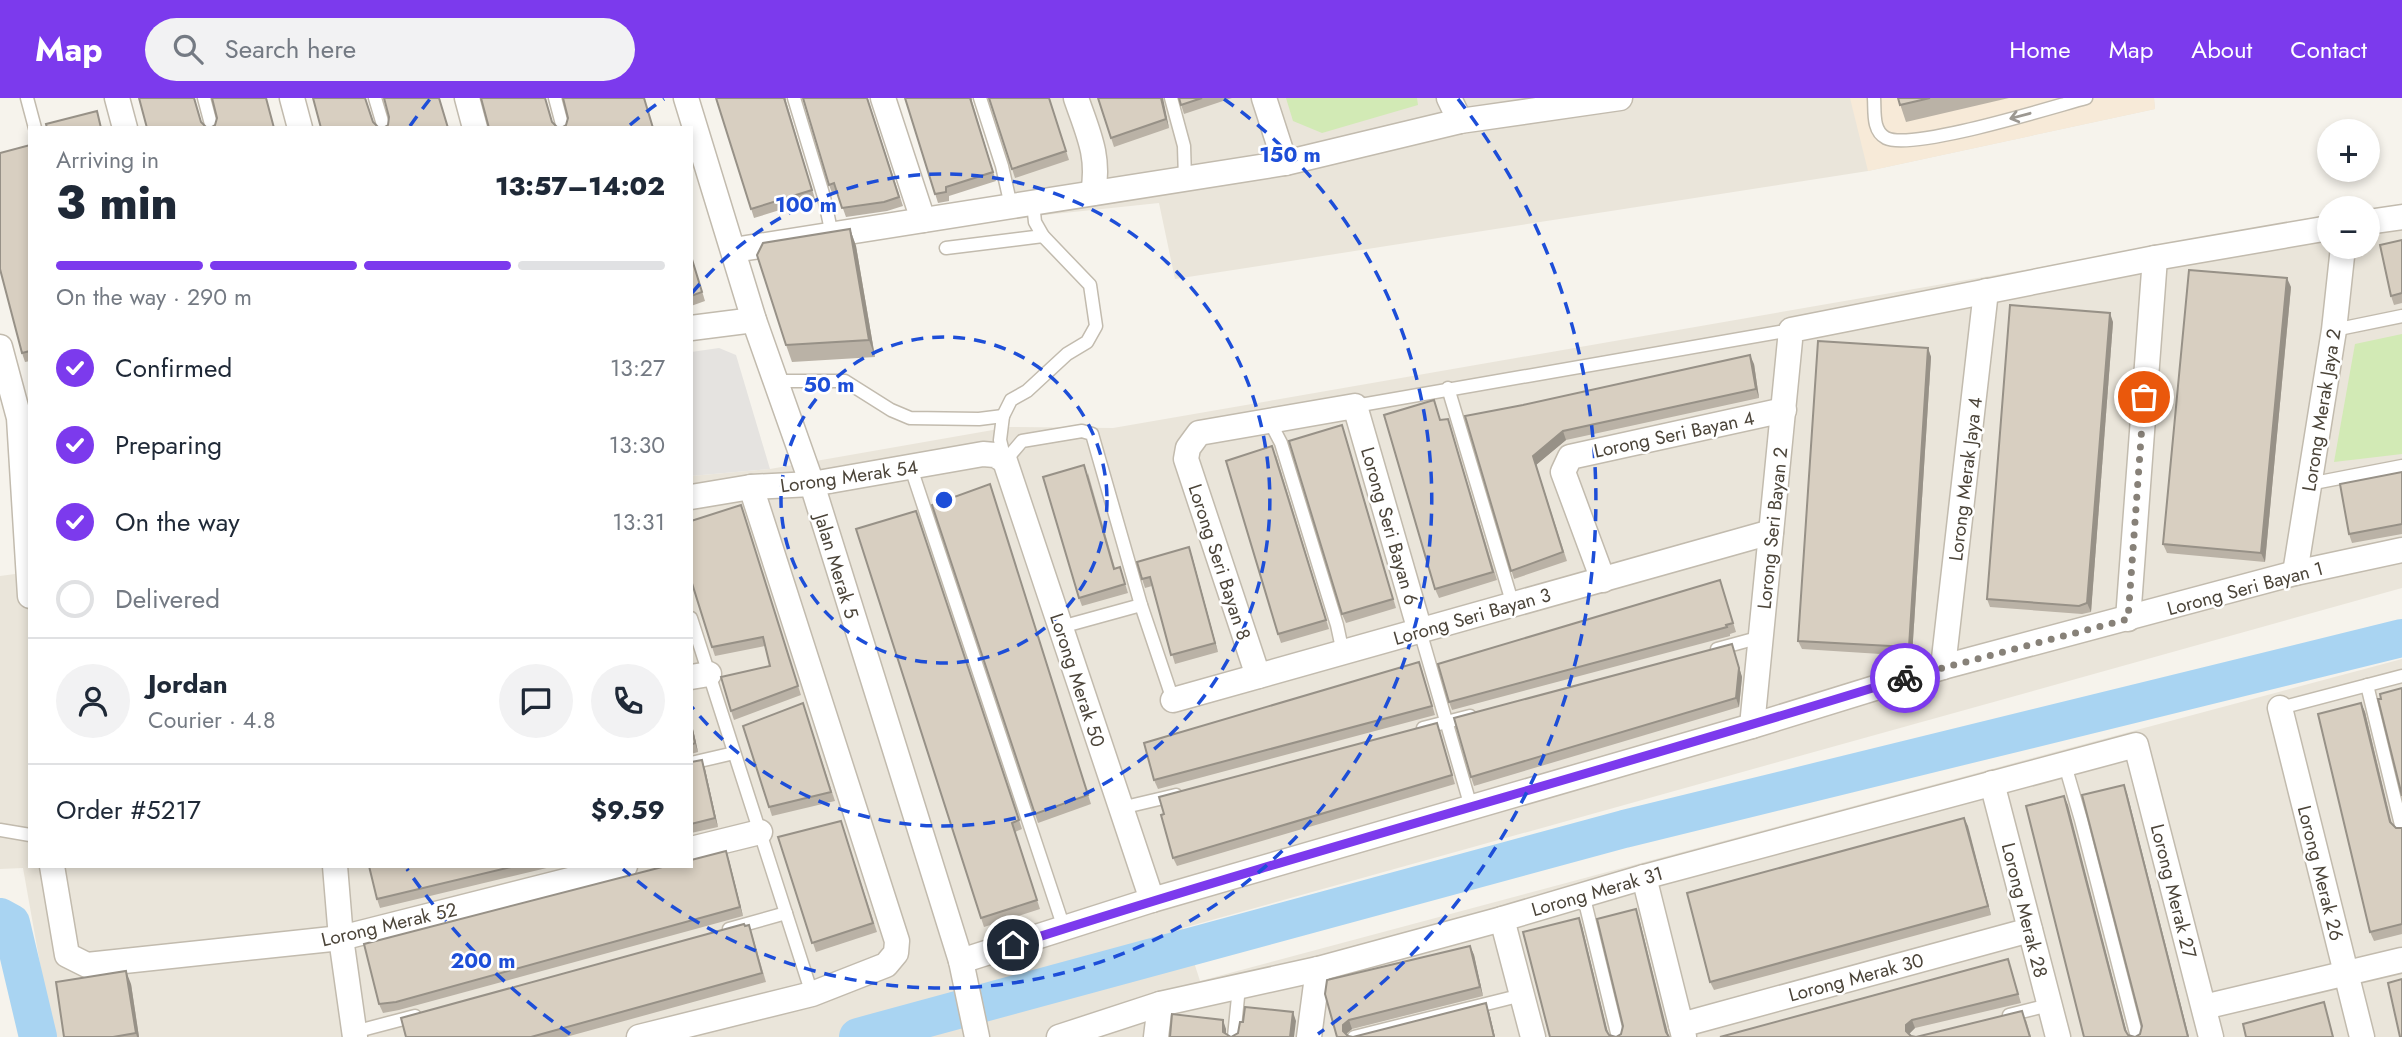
<!DOCTYPE html>
<meta charset="utf-8">
<style>
:root{--surface:#fff;--page:#f2f2f3;--text:#1f2937;--muted:#747a83;--line:#e0e1e3;--accent:#7c3aed}
body{margin:0;font-family:Jost,sans-serif;background:var(--page);color:var(--text);height:100vh;display:flex;flex-direction:column;font-size:26px;white-space:nowrap}
*{box-sizing:border-box;margin:0}
p{font-size:23px;color:var(--muted)}
.icon{flex:none;width:38px;height:38px;fill:none;stroke:currentColor;stroke-width:2;stroke-linecap:round;stroke-linejoin:round}
.map{position:relative;flex:1;overflow:hidden}
.details{position:absolute;left:28px;top:28px;width:665px;height:742px;display:flex;flex-direction:column;background:var(--surface);border-radius:0px;box-shadow:0 4px 10px #0003}
.details>*{flex:none}
.controls{position:absolute;left:2317px;top:21px;display:grid;gap:14px}
.controls a{display:grid;place-items:center;width:63px;height:63px;border-radius:50%;background:var(--surface);box-shadow:0 4px 10px #0003;font-size:35px}
.pin{position:absolute;display:grid;place-items:center;width:60px;height:60px;color:#fff;margin:-30px;border:4px solid #fff;border-radius:50%;box-shadow:0 2px 7px #0007}
.courier{position:absolute;display:grid;place-items:center;width:70px;height:70px;margin:-35px;border:5px solid #7c3aed;border-radius:50%;background:#fff;color:#222;box-shadow:0 2px 9px #0007}
.head em{font-style:normal;font-weight:800}
.head div{display:flex;flex-direction:column-reverse}
.head{display:flex;align-items:center;justify-content:space-between;height:119px;padding:0 28px}
h1{font-size:46px;font-weight:800;line-height:52px}
.bar{display:grid;grid-template-columns:repeat(4,1fr);gap:10px 7px;align-content:center;height:84px;padding:0 28px}
.bar i{height:9px;border-radius:5px;background:var(--line)}
.bar .active{background:var(--accent)}
.bar p{grid-column:span 4}
.line{display:flex;align-items:center;gap:18px;padding:0 28px;border-top:2px solid var(--line)}
.line div{flex:1}
.round{display:grid;place-items:center;flex:none;width:74px;height:74px;border-radius:37px;background:var(--page)}
ol{padding:0 28px;list-style:none}
li{display:flex;align-items:center;gap:21px;height:77px}
li p{margin-inline-start:auto}
li .icon{padding:7px;border-radius:50%;background:var(--accent);color:#fff;stroke-width:4}
li:last-child{color:var(--muted)}
li i{width:38px;height:38px;border:4px solid var(--line);border-radius:50%}
header{display:flex;align-items:center;gap:42px;box-sizing:border-box;height:98px;padding:0 35px;background:var(--accent);color:#fff}
header strong{font-size:33px}
nav{display:flex;gap:38px;margin-inline-start:auto;font-size:24px}
.search{width:490px;height:63px;background:var(--page);display:flex;align-items:center;gap:18px;box-sizing:border-box;padding:0 24px;border-radius:38px;color:var(--muted);font-size:26px}
.map>svg:first-child{display:block}
.residential{fill:#eae5da}
.commercial{fill:#f7ead8}
.green{fill:#d2eab5}
.parking{fill:#e5e3e0}
.lines{fill:none;stroke-linecap:round;stroke-linejoin:round}
.river{stroke:#a9d4f2;stroke-width:38}
.lane-casing{stroke:#c2bbae;stroke-width:15}
.street-casing{stroke:#c2bbae;stroke-width:27}
.lane{stroke:#fff;stroke-width:12}
.street{stroke:#fff;stroke-width:24}
.wall{fill:#bab2a6}
.shaded-wall{fill:#979187}
.building{fill:#d8cfc1;stroke:#979187;stroke-width:2}
.oneway{stroke:#9c9892}
.done{stroke:#878178;stroke-width:7;stroke-dasharray:0 12.6}
.route{stroke:#7c3aed;stroke-width:9}
.ring{fill:none;stroke:#1d4ed8;stroke-width:3.5;stroke-dasharray:12 9}
.labels{text-anchor:middle;stroke-width:5;stroke-linejoin:round;paint-order:stroke}
.street-label{font-size:19px;fill:#4b4439;stroke:#fff}
.centre{fill:#1d4ed8;stroke:#fff;stroke-width:3.5}
.ring-label{font-size:21px;text-anchor:middle;font-weight:bold;fill:#1d4ed8;stroke:#fff;stroke-width:5;stroke-linejoin:round;paint-order:stroke}
</style>
<header>
<strong>Map</strong>
<div class="search"><svg class="icon" aria-label="search" viewBox="0 0 24 24"><circle cx="10" cy="10" r="6"/><path d="M15 15l6 6"/></svg>Search here</div>
<nav><a>Home</a><a>Map</a><a>About</a><a>Contact</a></nav>
</header>
<div class="map">
<svg width="2402" height="939" viewBox="0 0 2402 939">
<rect width="100%" height="100%" fill="#f6f3ec"/>
<g class="residential">
<polygon points="979,0 2154,0 2155,11 1868,73 1175,181 1159,105 1015,120"/>
<polygon points="2402,106 2402,490 1183,830 1200,883 2402,561 2402,939 53,939 23,770 0,771 0,478 30,474 30,768 691,768 691,378 770,371 1010,329 1113,330 2329,119 2329,149 2368,149 2368,112"/>
</g>
<polygon class="commercial" points="1850,0 2154,0 2155,11 1868,73"/>
<g class="green">
<polygon points="1286,0 1417,0 1418,7 1322,35 1293,23"/>
<polygon points="2402,236 2402,356 2334,364 2355,246"/>
</g>
<polygon class="parking" points="719,250 736,257 770,371 691,378 691,254"/>
<g class="lines">
<g class="river">
<polyline points="0,819 11,825 38,939"/>
<polyline points="858,939 1624,731 2402,540"/>
</g>
<g class="lane-casing">
<g id="lane">
<polyline points="27,0 35,30"/>
<polyline points="204,0 212,30"/>
<polyline points="375,0 384,30"/>
<polyline points="555,0 563,30"/>
<polyline points="794,0 824,99 832,137"/>
<polyline points="980,0 1002,68 1011,108"/>
<polyline points="1171,0 1184,48 1185,81"/>
<path d="M1874,0c1,13 -2,33 12,40 26,13 166,-31 200,-40"/>
<polyline points="946,150 1043,138"/>
<polyline points="2334,232 2402,218"/>
<polyline points="776,283 845,283 891,312 910,320 979,321 1003,318"/>
<polyline points="1448,290 1513,507"/>
<polyline points="1355,308 1791,232"/>
<polyline points="1269,322 1281,345 1337,527 1343,555"/>
<polyline points="1005,362 1000,342 1003,318 1011,302 1027,293 1067,256 1087,244 1096,228 1090,187 1043,138 1035,124 1033,105"/>
<polyline points="1005,363 1022,343 1082,333 1092,336 1141,507 1173,602"/>
<polyline points="911,370 1064,830"/>
<polyline points="2309,386 2402,368"/>
<polyline points="691,520 812,896"/>
<polyline points="1061,529 1141,507"/>
<polyline points="1420,533 1471,709"/>
<polyline points="1717,551 1761,539"/>
<polyline points="2367,587 2402,731"/>
<polyline points="2280,610 2402,578"/>
<polyline points="1423,630 1470,618"/>
<polyline points="691,665 734,655"/>
<polyline points="2065,667 2081,722 2137,939"/>
<polyline points="1121,710 1176,697"/>
<polyline points="0,732 30,737"/>
<polyline points="1583,796 1618,939"/>
<polyline points="729,831 786,815"/>
<polyline points="2009,917 2049,907"/>
<polyline points="354,934 415,918"/>
<polyline points="1234,939 1239,889"/>
<polyline points="1354,939 1522,897"/>
</g>
</g>
<g class="street-casing">
<g id="street">
<polyline points="117,0 125,30"/>
<polyline points="292,0 300,30"/>
<polyline points="467,0 475,30"/>
<polyline points="686,0 754,222 812,386 961,863 977,939"/>
<polyline points="883,0 923,122"/>
<path d="M1076,0c12,35 24,58 17,95"/>
<polyline points="1264,0 1285,65"/>
<polyline points="1449,0 1460,23"/>
<polyline points="2368,124 2402,119"/>
<polyline points="734,152 1285,65 1460,23 1620,0"/>
<polyline points="691,230 754,222"/>
<polyline points="0,249 19,320 30,498"/>
<polyline points="691,399 751,389 812,386 983,356 995,357 1005,363 1152,802"/>
<polyline points="2295,475 2334,232 2343,149"/>
<polyline points="1603,482 1563,374 1570,359 1784,312"/>
<polyline points="2128,521 2155,160"/>
<polyline points="1943,569 1986,193"/>
<polyline points="1258,578 1186,361 1188,350 1199,335 1355,308 1420,533"/>
<polyline points="691,579 709,576"/>
<polyline points="1173,602 1771,434"/>
<polyline points="2280,610 2362,939"/>
<polyline points="1752,628 1791,232 2155,160 2329,130"/>
<polyline points="1992,685 2058,939"/>
<polyline points="691,751 760,734"/>
<polyline points="52,768 67,857 87,867 341,840 625,768"/>
<polyline points="335,768 341,840 355,939"/>
<polyline points="1644,779 1684,939"/>
<polyline points="1502,821 1533,939"/>
<polyline points="961,863 1152,802 1752,628 1943,569 2295,475 2402,452"/>
<polyline points="2204,909 2402,862"/>
<polyline points="1681,927 2030,832"/>
<polyline points="639,939 812,896 886,867 896,855 897,843 751,389"/>
<polyline points="1059,939 1160,906 1318,871 1502,821 1644,779 2136,647 2211,939"/>
<polyline points="1156,939 1160,906"/>
<polyline points="1309,939 1318,871"/>
</g>
</g>
<use href="#lane" class="lane"/>
<use href="#street" class="street"/>
</g>
<g class="wall">
<polygon points="716,0 786,0 786,3 815,101 754,120"/>
<polygon points="905,0 972,0 972,3 996,83 949,98 949,103 938,105"/>
<polygon points="989,0 1049,0 1069,62 1015,80"/>
<polygon points="1098,0 1162,2 1169,30 1114,49"/>
<polygon points="1179,0 1232,0 1184,16"/>
<polygon points="1898,0 2009,0 1906,24"/>
<polygon points="869,5 903,108 887,113 846,119 837,94 832,95 829,87"/>
<polygon points="30,47 30,263 25,264 22,255"/>
<polygon points="850,131 856,148 875,259 792,264 786,247"/>
<polygon points="2402,142 2402,205 2394,207 2391,198"/>
<polygon points="691,157 705,203 691,208"/>
<polygon points="2291,189 2265,464 2167,455 2163,446"/>
<polygon points="2113,224 2091,514 2082,516 1990,509 1987,501"/>
<polygon points="1928,250 1931,259 1912,558 1802,551 1798,543"/>
<polygon points="1754,266 1759,300 1566,342 1536,367 1567,463 1514,481 1465,318"/>
<polygon points="1448,321 1497,482 1439,500 1435,491 1441,322"/>
<polygon points="1345,336 1396,510 1346,525 1342,516"/>
<polygon points="1276,357 1329,531 1281,545 1278,536"/>
<polygon points="2402,374 2402,436 2352,445 2349,436"/>
<polygon points="1088,375 1115,470 1120,469 1128,495 1082,508 1079,500"/>
<polygon points="990,386 1091,706 1038,725 932,407"/>
<polygon points="916,413 1022,731 1015,734 1040,811 984,829 981,820"/>
<polygon points="744,416 801,597 734,622 731,613 770,568 765,548 715,558 712,549"/>
<polygon points="1192,458 1218,554 1175,566 1152,488 1145,490 1142,481"/>
<polygon points="1723,491 1736,534 1730,536 1730,538 1452,612 1449,604"/>
<polygon points="1732,546 1742,579 1739,609 1474,688 1471,679"/>
<polygon points="1422,572 1435,617 1158,691 1154,682"/>
<polygon points="2361,605 2365,614 2392,726 2396,730 2402,730 2402,836 2374,843 2370,834"/>
<polygon points="806,614 835,703 772,718 743,628"/>
<polygon points="691,622 698,654 691,656"/>
<polygon points="1440,634 1455,686 1177,768 1173,760"/>
<polygon points="691,664 705,671 718,729 691,735"/>
<polygon points="1964,720 1991,817 1714,892 1710,884"/>
<polygon points="841,723 877,834 816,854 778,739"/>
<polygon points="729,762 743,818 399,912 383,915 379,906"/>
<polygon points="369,768 555,768 380,810 377,801"/>
<polygon points="745,828 752,836 766,884 566,939 406,939"/>
<polygon points="1470,848 1474,857 1483,898 1352,931 1346,936 1348,938 1353,939 1489,914 1495,939 1337,939 1325,896"/>
<polygon points="2008,861 2021,905 1915,930 1909,936 1911,938 1916,939 2026,922 2031,939 1720,939"/>
<polygon points="131,886 139,939 64,939"/>
</g>
<g class="shaded-wall">
<polygon points="1161,0 1163,0 1169,30 1166,21"/>
<polygon points="850,131 856,148 875,259 869,242"/>
<polygon points="2287,180 2291,189 2265,464 2261,455"/>
<polygon points="2110,215 2113,224 2091,514 2087,505"/>
<polygon points="1928,250 1931,259 1912,558 1909,549"/>
<polygon points="1750,257 1754,266 1759,300 1756,291"/>
<polygon points="1563,333 1566,342 1536,367 1567,463 1533,358"/>
<polygon points="1189,449 1192,458 1218,554 1215,545"/>
<polygon points="1732,546 1742,579 1739,609 1736,600"/>
<polygon points="2361,605 2365,614 2393,733 2390,724"/>
<polygon points="691,622 698,654 695,645 691,628"/>
<polygon points="702,662 705,671 718,729 715,720"/>
<polygon points="2124,687 2127,695 2189,939 2188,939"/>
<polygon points="2064,698 2068,707 2128,939 2125,932"/>
<polygon points="1964,720 1968,728 1991,817 1988,808"/>
<polygon points="726,753 729,762 743,818 740,809"/>
<polygon points="1636,811 1639,820 1669,939 1666,934"/>
<polygon points="1579,820 1582,828 1609,939 1606,932"/>
<polygon points="1470,848 1474,857 1483,898 1480,889"/>
<polygon points="126,873 131,886 139,939 137,939 136,935"/>
<polygon points="1486,905 1489,914 1495,939 1494,939"/>
<polygon points="1293,914 1296,923 1294,939 1290,939"/>
<polygon points="1223,922 1226,931 1226,939 1223,934"/>
<polygon points="1349,922 1352,931 1346,936 1343,933 1343,927"/>
<polygon points="1912,922 1915,930 1909,936 1906,933 1906,927"/>
</g>
<g class="building">
<polygon points="139,0 194,0 201,24 206,29 210,30 215,27 217,20 212,0 266,0 274,30 147,30"/>
<polygon points="313,0 365,0 373,24 378,29 383,30 388,27 389,19 384,0 439,0 448,30 321,30"/>
<polygon points="481,0 545,0 552,24 557,29 561,30 566,27 568,20 563,0 644,0 653,30 489,30"/>
<polygon points="716,0 784,0 812,92 751,111"/>
<polygon points="803,0 867,0 899,99 884,104 842,110 834,85 829,87"/>
<polygon points="905,0 970,0 993,74 946,89 946,94 935,96"/>
<polygon points="989,0 1049,0 1066,53 1012,71"/>
<polygon points="1098,0 1161,0 1166,21 1111,40"/>
<polygon points="1179,0 1202,0 1181,7"/>
<polygon points="1898,0 1930,0 1900,7"/>
<polygon points="97,13 101,30 47,30 46,26"/>
<polygon points="30,47 30,253 22,255 0,171 0,55"/>
<polygon points="850,131 869,242 786,247 757,157 763,145"/>
<polygon points="2402,142 2402,195 2391,198 2380,147"/>
<polygon points="691,158 702,194 691,198"/>
<polygon points="2189,172 2287,180 2261,455 2163,446"/>
<polygon points="2010,207 2110,215 2087,505 2079,508 1987,501"/>
<polygon points="1818,243 1928,250 1909,549 1798,543"/>
<polygon points="1750,257 1756,291 1563,333 1533,358 1563,454 1511,473 1465,318 1523,307"/>
<polygon points="1434,302 1440,322 1448,321 1493,474 1435,491 1384,317"/>
<polygon points="1342,327 1393,501 1342,516 1289,343"/>
<polygon points="1272,348 1326,522 1278,536 1226,363"/>
<polygon points="1084,367 1114,471 1120,469 1125,486 1079,500 1043,379"/>
<polygon points="2402,374 2402,426 2349,436 2340,386"/>
<polygon points="990,386 1088,697 1035,716 932,407"/>
<polygon points="741,407 798,588 731,613 721,579 770,568 763,539 712,549 691,482 691,423"/>
<polygon points="916,413 1019,722 1012,725 1037,802 981,820 856,431"/>
<polygon points="1189,449 1215,545 1171,557 1150,479 1142,481 1137,464"/>
<polygon points="1720,482 1733,525 1726,527 1727,529 1449,604 1438,566"/>
<polygon points="1732,546 1739,570 1736,600 1471,679 1454,620"/>
<polygon points="1419,564 1432,608 1154,682 1144,645"/>
<polygon points="2402,590 2402,698 2378,601 2381,601 2380,596"/>
<polygon points="803,605 831,694 769,709 743,628"/>
<polygon points="2361,605 2390,724 2396,730 2402,730 2402,826 2370,834 2318,616"/>
<polygon points="1437,625 1452,677 1173,760 1161,717 1164,716 1159,699"/>
<polygon points="691,628 695,645 691,647"/>
<polygon points="702,662 715,720 691,726 691,664"/>
<polygon points="2124,687 2188,939 2084,939 2026,708 2064,698 2125,932 2128,937 2135,939 2140,936 2142,928 2082,697"/>
<polygon points="1964,720 1988,808 1710,884 1687,795"/>
<polygon points="841,723 873,825 812,845 778,739"/>
<polygon points="726,753 740,809 396,904 379,906 364,846 666,768 691,768 691,762"/>
<polygon points="369,768 515,768 377,801"/>
<polygon points="1636,811 1666,934 1669,939 1550,939 1523,834 1579,820 1606,932 1609,937 1616,939 1621,936 1623,928 1597,821"/>
<polygon points="744,826 745,828 749,827 762,875 531,939 406,939 401,920"/>
<polygon points="1470,848 1480,889 1349,922 1343,927 1343,933 1348,938 1353,939 1486,905 1494,939 1337,939 1325,896 1327,882"/>
<polygon points="2008,861 2018,896 1912,922 1906,927 1906,933 1911,938 1916,939 2022,913 2030,939 1720,939"/>
<polygon points="126,873 136,935 113,939 64,939 56,884"/>
<polygon points="2402,881 2402,939 2400,939 2388,885"/>
<polygon points="2324,904 2333,939 2246,939 2243,926"/>
<polygon points="1245,909 1293,914 1290,939 1170,939 1172,916 1223,922 1223,934 1231,939 1238,935 1240,924 1243,924"/>
</g>
<defs><path id="oneway-shaft" d="M-6 0H5M1.5-3L5.5 0L1.5 3" fill="none" stroke-width="1.6" stroke-linecap="round" stroke-linejoin="round" transform="scale(1.75)"/></defs>
<use class="oneway" href="#oneway-shaft" transform="translate(2020 18) rotate(165)"/>
<g class="lines">
<polyline class="done" points="1905,580 2128,521 2144,299"/>
<path class="route" d="M1013,847c296,-95 596,-175 892,-267"/>
</g>
<g class="ring">
<circle cx="944" cy="402" r="163"/>
<path d="M692 195A326 326 0 1 1 692 609"/>
<path d="M630 27A489 489 0 0 1 664 1M1224 1A489 489 0 1 1 623 771"/>
<path d="M570 936A652 652 0 0 1 407 771M410 28A652 652 0 0 1 430 1M1458 1A652 652 0 0 1 1318 936"/>
</g>
<g class="labels">
<g class="street-label">
<text transform="translate(2321 312) rotate(-81)" y="7">Lorong Merak Jaya 2</text>
<text transform="translate(1674 336) rotate(-12)" y="7">Lorong Seri Bayan 4</text>
<text transform="translate(849 378) rotate(-8)" y="7">Lorong Merak 54</text>
<text transform="translate(1965 381) rotate(-83)" y="7">Lorong Merak Jaya 4</text>
<text transform="translate(1390 428) rotate(74)" y="7">Lorong Seri Bayan 6</text>
<text transform="translate(1772 430) rotate(-84)" y="7">Lorong Seri Bayan 2</text>
<text transform="translate(1220 464) rotate(72)" y="7">Lorong Seri Bayan 8</text>
<text transform="translate(837 468) rotate(73)" y="7">Jalan Merak 5</text>
<text transform="translate(2245 490) rotate(-15)" y="7">Lorong Seri Bayan 1</text>
<text transform="translate(1472 518) rotate(-16)" y="7">Lorong Seri Bayan 3</text>
<text transform="translate(1078 582) rotate(72)" y="7">Lorong Merak 50</text>
<text transform="translate(2321 775) rotate(76)" y="7">Lorong Merak 26</text>
<text transform="translate(1597 793) rotate(-16)" y="7">Lorong Merak 31</text>
<text transform="translate(2174 793) rotate(76)" y="7">Lorong Merak 27</text>
<text transform="translate(2025 812) rotate(76)" y="7">Lorong Merak 28</text>
<text transform="translate(389 826) rotate(-13)" y="7">Lorong Merak 52</text>
<text transform="translate(1856 879) rotate(-15)" y="7">Lorong Merak 30</text>
</g>
</g>
<circle cx="944" cy="402" r="10" class="centre"/>
<g class="ring-label">
<text x="1290" y="64">150 m</text>
<text x="806" y="114">100 m</text>
<text x="829" y="294">50 m</text>
<text x="483" y="870">200 m</text>
</g>
</svg>
<div class="controls">
<a>+</a>
<a>−</a>
</div>
<div class="pin" style="left:2144px;top:299px;background:#ea580c"><svg class="icon" aria-label="bag" viewBox="0 0 24 24"><path d="M5 8h14l-1 12H6zM9 8a3 3 0 0 1 6 0"/></svg></div>
<div class="pin" style="left:1013px;top:847px;background:#1f2937"><svg class="icon" aria-label="home" viewBox="0 0 24 24"><path d="M3 11l9-7 9 7M6 9v11h12V9"/></svg></div>
<div class="courier" style="left:1905px;top:580px"><svg class="icon" aria-label="bike" viewBox="0 0 24 24"><circle cx="6" cy="16" r="4"/><circle cx="18" cy="16" r="4"/><path d="M6 16l4-8h5l3 8M10 8l3 8H6M13 5h3"/></svg></div>
<section class="details">
<div class="head"><div><h1>3 min</h1><p>Arriving in</p></div><em>13:57–14:02</em></div>
<div class="bar"><i class="active"></i><i class="active"></i><i class="active"></i><i></i><p>On the way · 290 m</p></div>
<ol>
<li><svg class="icon" aria-label="check" viewBox="0 0 24 24"><path d="M5 12l5 5 9-10"/></svg>Confirmed<p>13:27</p></li>
<li><svg class="icon" aria-label="check" viewBox="0 0 24 24"><path d="M5 12l5 5 9-10"/></svg>Preparing<p>13:30</p></li>
<li><svg class="icon" aria-label="check" viewBox="0 0 24 24"><path d="M5 12l5 5 9-10"/></svg>On the way<p>13:31</p></li>
<li><i></i>Delivered</li>
</ol>
<div class="line" style="height:126px"><a class="round"><svg class="icon" aria-label="person" viewBox="0 0 24 24"><circle cx="12" cy="8" r="4"/><path d="M4 21q1-7 8-7t8 7"/></svg></a><div><b>Jordan</b><p>Courier · 4.8</p></div><a class="round"><svg class="icon" aria-label="chat" viewBox="0 0 24 24"><path d="M4 5h16v11H9l-5 4z"/></svg></a><a class="round"><svg class="icon" aria-label="phone" viewBox="0 0 24 24"><path d="M5 4h4l2 5-3 2q2 4 5 5l2-3 5 2v4C11 20 4 13 5 4z"/></svg></a></div>
<div class="line" style="height:91px"><div>Order #5217</div><b>$9.59</b></div>
</section>
</div>
